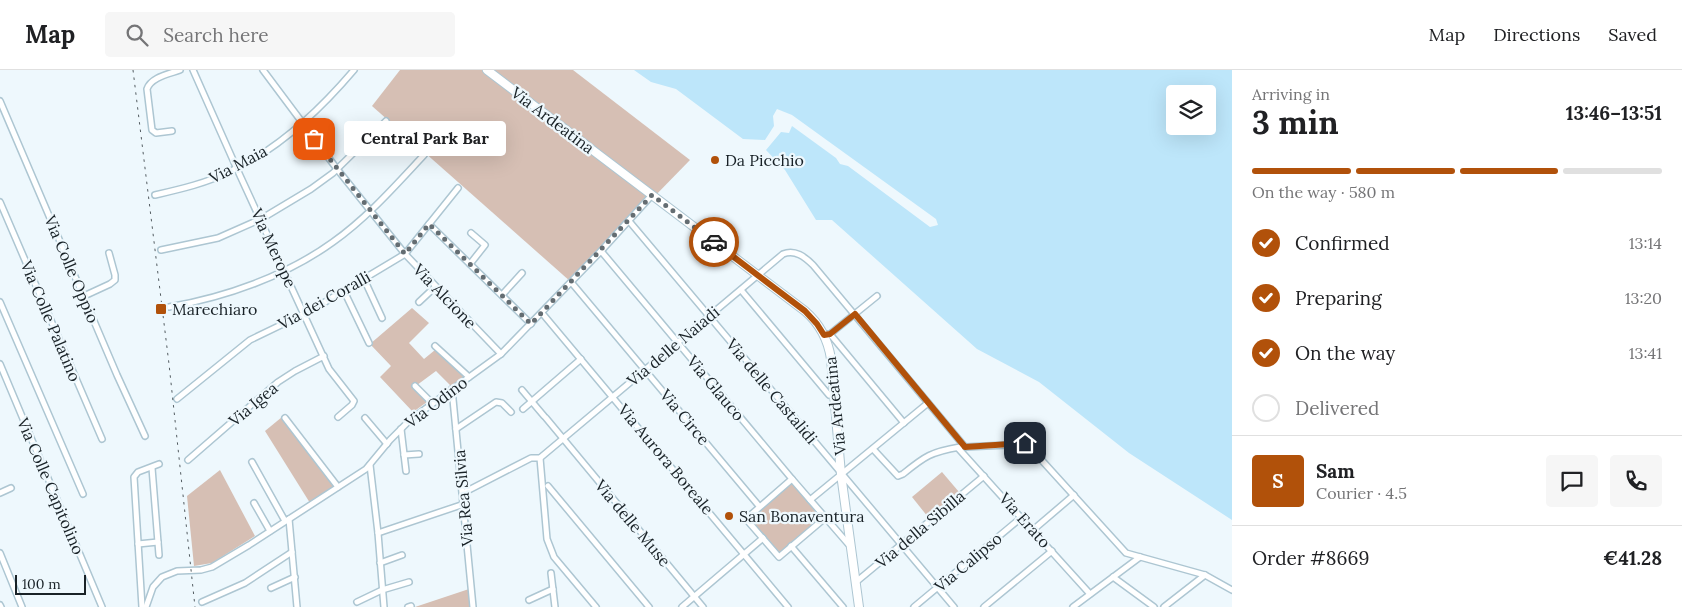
<!DOCTYPE html>
<meta charset="utf-8">
<style>
:root{--surface:#fff;--page:#f6f6f6;--text:#202124;--muted:#757577;--line:#e0e0e0;--accent:#b1510a}
body{margin:0;font-family:Lora,serif;background:var(--page);color:var(--text);height:100vh;display:flex;flex-direction:column;font-size:19px;white-space:nowrap}
*{box-sizing:border-box;margin:0}
p{font-size:16px;color:var(--muted)}
.icon{flex:none;width:28px;height:28px;fill:none;stroke:currentColor;stroke-width:2;stroke-linecap:round;stroke-linejoin:round}
.map{position:relative;flex:1;overflow:hidden}
.drawer{display:flex;flex-direction:column;background:var(--surface);width:450px}
.drawer>*{flex:none}
.tools{position:absolute;left:1166px;top:15px;display:grid;gap:10px}
.tools a{display:grid;place-items:center;width:50px;height:50px;border-radius:5px;background:var(--surface);box-shadow:0 5px 20px #0002;font-size:25px}
.scale{position:absolute;left:15px;bottom:12px;width:71px;box-sizing:border-box;padding-left:5px;border:2px solid #192227;border-top:0;font-size:14px;line-height:18px;white-space:nowrap;color:#192227;-webkit-text-stroke:4px #eef8fd;paint-order:stroke}
.pin{position:absolute;display:grid;place-items:center;width:42px;height:42px;color:#fff;margin:-21px;border-radius:10px;box-shadow:0 2px 8px #0006}
.courier{position:absolute;display:grid;place-items:center;width:50px;height:50px;margin:-25px;border:4px solid #b1510a;border-radius:50%;background:#fff;color:#222;box-shadow:0 1px 6px #0007}
.bubble{position:absolute;height:35px;border-radius:5px;background:var(--surface);box-shadow:0 5px 20px #0002;font-size:16px;font-weight:800;line-height:35px;text-align:center}
.head em{font-style:normal;font-weight:800}
.head div{display:flex;flex-direction:column-reverse}
.head{display:flex;align-items:center;justify-content:space-between;height:85px;padding:0 20px}
h1{font-size:32px;font-weight:800;line-height:38px}
.bar{display:grid;grid-template-columns:repeat(4,1fr);gap:8px 5px;align-content:center;height:60px;padding:0 20px}
.bar i{height:6px;border-radius:4px;background:var(--line)}
.bar .active{background:var(--accent)}
.bar p{grid-column:span 4}
.line{display:flex;align-items:center;gap:12px;padding:0 20px;border-top:1px solid var(--line)}
.line div{flex:1}
.round{display:grid;place-items:center;flex:none;width:52px;height:52px;border-radius:5px;background:var(--page)}
ol{padding:0 20px;list-style:none}
li{display:flex;align-items:center;gap:15px;height:55px}
li p{margin-inline-start:auto}
li .icon{padding:5px;border-radius:50%;background:var(--accent);color:#fff;stroke-width:4}
li:last-child{color:var(--muted)}
li i{width:28px;height:28px;border:2px solid var(--line);border-radius:50%}
header{display:flex;align-items:center;gap:30px;box-sizing:border-box;height:70px;padding:0 25px;background:var(--surface);border-bottom:1px solid var(--line)}
header strong{font-size:24px}
nav{display:flex;gap:28px;margin-inline-start:auto;font-size:18px}
.search{width:350px;height:45px;background:var(--page);display:flex;align-items:center;gap:12px;box-sizing:border-box;padding:0 18px;border-radius:5px;color:var(--muted);font-size:19px}
main{display:flex;flex:1;min-height:0}
.map>svg:first-child{display:block}
.green{fill:#d6bfb4}
.water{fill:#bde6fa;fill-rule:evenodd}
.lines{fill:none;stroke-linecap:round;stroke-linejoin:round}
.street-casing{stroke:#adc6d2;stroke-width:8}
.secondary-casing{stroke:#adc6d2;stroke-width:10}
.street{stroke:#fff;stroke-width:5}
.secondary{stroke:#fff;stroke-width:8}
.rail{stroke:#525b60;stroke-width:1;stroke-dasharray:2.5 5;stroke-linecap:butt}
.done{stroke:#646d72;stroke-width:5;stroke-dasharray:0 9}
.route{stroke:#b1510a;stroke-width:6}
.poi-dot{fill:#b1510a;stroke:#eef8fd;stroke-width:2}
.labels{text-anchor:middle;stroke-width:4.5;stroke-linejoin:round;paint-order:stroke}
.street-label{font-size:16px;fill:#192227;stroke:#eef8fd}
.poi-label{font-size:16px;fill:#192227;stroke:#eef8fd;text-anchor:start}
</style>
<header>
<strong>Map</strong>
<div class="search"><svg class="icon" aria-label="search" viewBox="0 0 24 24"><circle cx="10" cy="10" r="6"/><path d="M15 15l6 6"/></svg>Search here</div>
<nav><a>Map</a><a>Directions</a><a>Saved</a></nav>
</header>
<main>
<div class="map">
<svg width="1232" height="537" viewBox="0 0 1232 537">
<rect width="100%" height="100%" fill="#eef8fd"/>
<g class="green">
<polygon points="400,0 573,0 690,90 571,212 372,36"/>
<polygon points="412,238 429,253 409,273 424,289 435,280 464,306 451,316 436,301 413,318 427,332 413,342 380,307 391,296 370,274"/>
<polygon points="282,347 334,416 310,433 265,361"/>
<polygon points="220,400 255,466 212,493 194,496 187,426"/>
<polygon points="942,402 959,422 928,447 912,427"/>
<polygon points="792,409 825,448 779,487 746,449"/>
<polygon points="469,519 470,537 415,537"/>
</g>
<path class="water" d="M634,0h598v450l-103,-67 -90,-71 -62,-33 -145,-129h-16l-31,-50 -19,-20 15,-18 8,1 3,-7 44,32 4,6 8,2 82,61 8,-2 -2,-6 -144,-104 -15,-6 -4,7 1,10 -9,14 -22,-1 -67,-50 -25,-7zM1175,24h33v32h-33z"/>
<g class="lines">
<g class="street-casing">
<g id="street">
<polyline points="193,0 237,99 329,299 354,331 352,335 338,347"/>
<polyline points="263,0 337,99 405,184 501,284"/>
<polyline points="0,31 117,305 145,366"/>
<path d="M172,61l-16,2 -4,-3 -5,-41c4,-12 22,-15 33,-19"/>
<path d="M155,125c26,-6 52,-12 76,-24 48,-22 89,-61 123,-101"/>
<polyline points="0,132 102,369"/>
<polyline points="629,151 954,537"/>
<polyline points="429,154 531,254"/>
<polyline points="161,180 218,168 261,149 311,119 333,103 386,51"/>
<polyline points="601,181 792,409"/>
<polyline points="470,194 485,175 471,163"/>
<polyline points="364,209 382,248"/>
<polyline points="571,212 759,436"/>
<polyline points="741,220 829,325"/>
<polyline points="344,221 369,273"/>
<polyline points="502,225 522,203"/>
<polyline points="84,226 110,214 115,210 115,205 109,183"/>
<polyline points="0,232 83,424"/>
<polyline points="419,232 435,217"/>
<path d="M169,237c57,-10 117,-31 164,-65 34,-24 62,-56 91,-87"/>
<polyline points="542,243 788,537"/>
<polyline points="827,264 830,264 877,226"/>
<polyline points="830,264 904,353"/>
<polyline points="435,276 469,307"/>
<polyline points="0,294 102,537"/>
<polyline points="415,316 432,333"/>
<polyline points="452,319 473,537"/>
<polyline points="522,320 544,346"/>
<polyline points="177,329 250,270 310,241 405,184 458,118"/>
<polyline points="523,339 581,289"/>
<polyline points="285,348 338,417"/>
<polyline points="365,348 387,374"/>
<polyline points="546,348 703,537"/>
<polyline points="401,359 406,401"/>
<polyline points="456,359 496,332 502,333 511,342"/>
<polyline points="958,378 1090,524"/>
<path d="M873,379l25,27 5,-2c22,-18 28,-22 57,-27"/>
<polyline points="404,385 419,384"/>
<polyline points="540,388 547,469 554,487 596,537"/>
<polyline points="188,390 278,312 295,301 324,286"/>
<polyline points="252,392 285,451"/>
<polyline points="370,395 378,463 384,537"/>
<polyline points="152,398 159,485"/>
<polyline points="548,416 649,537"/>
<polyline points="0,423 11,418"/>
<path d="M463,423l68,-35h9l243,-204c12,-5 22,3 30,11l152,182 62,-3 99,109 79,22 27,15"/>
<polyline points="810,430 928,333"/>
<polyline points="254,433 270,461"/>
<polyline points="825,448 779,487 746,449 792,409 850,476"/>
<polyline points="289,449 297,537"/>
<polyline points="1033,460 1074,425"/>
<polyline points="378,463 464,434"/>
<polyline points="138,474 158,472"/>
<polyline points="791,476 843,537"/>
<polyline points="0,483 22,537"/>
<polyline points="380,493 402,485"/>
<polyline points="551,503 555,537"/>
<polyline points="1113,507 1154,537"/>
<polyline points="856,512 984,406"/>
<polyline points="271,518 295,507"/>
<polyline points="529,530 553,519"/>
<polyline points="202,532 245,513 292,482"/>
<polyline points="357,532 382,520 409,512"/>
<polyline points="0,535 1,537"/>
<polyline points="142,537 134,407 138,402 159,394"/>
<polyline points="146,537 153,517 162,507 177,501 201,500 212,497 249,475 366,399 390,370 410,350 501,284 601,181 652,125"/>
<polyline points="408,537 411,536"/>
<polyline points="682,537 763,468"/>
<polyline points="914,537 1022,447"/>
<polyline points="984,537 1052,481"/>
<polyline points="1073,537 1140,487"/>
<polyline points="1164,537 1205,505"/>
</g>
</g>
<g class="secondary-casing">
<path id="secondary" d="M487,0l318,241c15,13 23,28 26,48l10,115 18,133"/>
</g>
<use href="#street" class="street"/>
<use href="#secondary" class="secondary"/>
<polyline class="rail" points="133,0 169,294 195,537"/>
</g>
<g class="lines">
<polyline class="done" points="314,69 405,184 429,154 531,254 652,125 714,172"/>
<polyline class="route" points="714,172 805,241 817,254 824,265 830,264 855,244 965,377 1025,373"/>
</g>
<g class="poi-dot">
<circle cx="715" cy="90" r="5"/>
<rect x="155" y="233" width="12" height="12" rx="2.5"/>
<circle cx="729" cy="446" r="5"/>
</g>
<g class="labels">
<g class="street-label">
<text transform="translate(553 50) rotate(37)" y="6">Via Ardeatina</text>
<text transform="translate(238 94) rotate(-28)" y="6">Via Maia</text>
<text transform="translate(274 178) rotate(65)" y="6">Via Merope</text>
<text transform="translate(72 199) rotate(67)" y="6">Via Colle Oppio</text>
<text transform="translate(445 226) rotate(46)" y="6">Via Alcione</text>
<text transform="translate(324 230) rotate(-29)" y="6">Via dei Coralli</text>
<text transform="translate(51 251) rotate(67)" y="6">Via Colle Palatino</text>
<text transform="translate(673 276) rotate(-40)" y="6">Via delle Naiadi</text>
<text transform="translate(716 318) rotate(50)" y="6">Via Glauco</text>
<text transform="translate(772 321) rotate(50)" y="6">Via delle Castalidi</text>
<text transform="translate(436 332) rotate(-37)" y="6">Via Odino</text>
<text transform="translate(253 334) rotate(-40)" y="6">Via Igea</text>
<text transform="translate(835 336) rotate(-96)" y="6">Via Ardeatina</text>
<text transform="translate(685 347) rotate(50)" y="6">Via Circe</text>
<text transform="translate(666 389) rotate(50)" y="6">Via Aurora Boreale</text>
<text transform="translate(51 416) rotate(67)" y="6">Via Colle Capitolino</text>
<text transform="translate(463 428) rotate(-95)" y="6">Via Rea Silvia</text>
<text transform="translate(1025 450) rotate(48)" y="6">Via Erato</text>
<text transform="translate(633 453) rotate(50)" y="6">Via delle Muse</text>
<text transform="translate(920 459) rotate(-40)" y="6">Via della Sibilla</text>
<text transform="translate(968 492) rotate(-40)" y="6">Via Calipso</text>
</g>
<g class="poi-label">
<text x="725" y="96">Da Picchio</text>
<text x="172" y="245">Marechiaro</text>
<text x="739" y="452">San Bonaventura</text>
</g>
</g>
</svg>
<div class="tools">
<a><svg class="icon" aria-label="layers" viewBox="0 0 24 24"><path d="M12 4l9 5-9 5-9-5zM3 14l9 5 9-5"/></svg></a>
</div>
<div class="scale">100 m</div>
<div class="pin" style="left:314px;top:69px;background:#ea580c"><svg class="icon" aria-label="bag" viewBox="0 0 24 24"><path d="M5 8h14l-1 12H6zM9 8a3 3 0 0 1 6 0"/></svg></div>
<div class="pin" style="left:1025px;top:373px;background:#1f2937"><svg class="icon" aria-label="home" viewBox="0 0 24 24"><path d="M3 11l9-7 9 7M6 9v11h12V9"/></svg></div>
<div class="courier" style="left:714px;top:172px"><svg class="icon" aria-label="car" viewBox="0 0 24 24"><path d="M5 17H2v-5l4-1 3-4h7l3 4 3 1v5h-3M9 17h6M6 11h13"/><circle cx="7" cy="17" r="2"/><circle cx="17" cy="17" r="2"/></svg></div>
<div class="bubble" style="left:344px;top:51px;width:162px">Central Park Bar</div>
</div>
<section class="drawer">
<div class="head"><div><h1>3 min</h1><p>Arriving in</p></div><em>13:46–13:51</em></div>
<div class="bar"><i class="active"></i><i class="active"></i><i class="active"></i><i></i><p>On the way · 580 m</p></div>
<ol>
<li><svg class="icon" aria-label="check" viewBox="0 0 24 24"><path d="M5 12l5 5 9-10"/></svg>Confirmed<p>13:14</p></li>
<li><svg class="icon" aria-label="check" viewBox="0 0 24 24"><path d="M5 12l5 5 9-10"/></svg>Preparing<p>13:20</p></li>
<li><svg class="icon" aria-label="check" viewBox="0 0 24 24"><path d="M5 12l5 5 9-10"/></svg>On the way<p>13:41</p></li>
<li><i></i>Delivered</li>
</ol>
<div class="line" style="height:90px"><b class="round" style="background:var(--accent);color:#fff">S</b><div><b>Sam</b><p>Courier · 4.5</p></div><a class="round"><svg class="icon" aria-label="chat" viewBox="0 0 24 24"><path d="M4 5h16v11H9l-5 4z"/></svg></a><a class="round"><svg class="icon" aria-label="phone" viewBox="0 0 24 24"><path d="M5 4h4l2 5-3 2q2 4 5 5l2-3 5 2v4C11 20 4 13 5 4z"/></svg></a></div>
<div class="line" style="height:65px"><div>Order #8669</div><b>€41.28</b></div>
</section>
</main>
